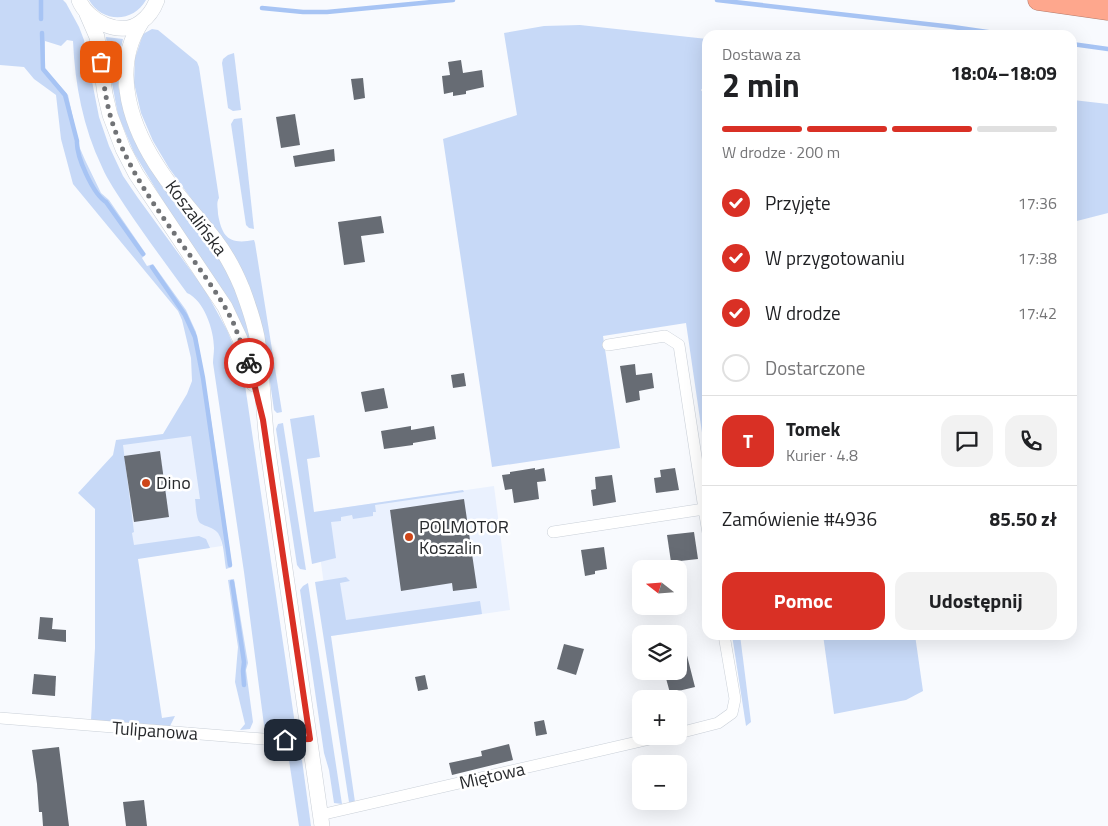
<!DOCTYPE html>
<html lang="pl">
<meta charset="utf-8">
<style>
:root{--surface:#fff;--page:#f2f2f2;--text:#202124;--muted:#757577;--line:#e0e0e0;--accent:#d93025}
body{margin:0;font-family:"Titillium Web",sans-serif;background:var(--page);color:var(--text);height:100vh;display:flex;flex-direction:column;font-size:19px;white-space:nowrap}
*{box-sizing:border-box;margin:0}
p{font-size:16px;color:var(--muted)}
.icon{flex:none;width:28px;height:28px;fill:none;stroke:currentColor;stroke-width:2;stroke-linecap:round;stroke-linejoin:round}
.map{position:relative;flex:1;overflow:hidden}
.sheet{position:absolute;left:702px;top:30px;width:375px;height:610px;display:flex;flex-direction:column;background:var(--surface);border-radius:15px;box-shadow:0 5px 20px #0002}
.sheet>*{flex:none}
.needle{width:32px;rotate:287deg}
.fabs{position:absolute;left:632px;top:560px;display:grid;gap:10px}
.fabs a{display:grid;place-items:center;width:55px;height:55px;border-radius:10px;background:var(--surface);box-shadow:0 5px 20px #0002;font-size:25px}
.pin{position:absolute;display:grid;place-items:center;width:42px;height:42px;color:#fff;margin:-21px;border-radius:10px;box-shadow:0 2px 8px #0006}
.courier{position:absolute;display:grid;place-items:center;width:50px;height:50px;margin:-25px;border:4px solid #d93025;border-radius:50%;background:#fff;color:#222;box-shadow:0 1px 6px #0007}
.summary em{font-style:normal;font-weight:700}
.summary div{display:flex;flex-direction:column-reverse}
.summary{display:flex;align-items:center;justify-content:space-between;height:85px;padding:0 20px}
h1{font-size:32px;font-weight:700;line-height:38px}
.bar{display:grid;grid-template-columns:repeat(4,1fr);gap:8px 5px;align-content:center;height:60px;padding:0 20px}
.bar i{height:6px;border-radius:4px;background:var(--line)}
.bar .active{background:var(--accent)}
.bar p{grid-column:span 4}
.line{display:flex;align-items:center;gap:12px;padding:0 20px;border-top:1px solid var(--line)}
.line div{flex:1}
.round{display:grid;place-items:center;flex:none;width:52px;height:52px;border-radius:15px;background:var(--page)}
ol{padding:0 20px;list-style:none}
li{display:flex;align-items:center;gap:15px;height:55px}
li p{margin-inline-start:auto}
li .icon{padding:5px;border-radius:50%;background:var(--accent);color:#fff;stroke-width:4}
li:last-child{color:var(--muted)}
li i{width:28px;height:28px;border:2px solid var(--line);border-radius:50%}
.primary-button{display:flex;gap:10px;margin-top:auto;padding:10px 20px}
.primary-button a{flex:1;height:58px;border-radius:15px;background:var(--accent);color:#fff;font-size:20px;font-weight:700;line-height:58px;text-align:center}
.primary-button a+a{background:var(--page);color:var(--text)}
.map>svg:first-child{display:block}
.built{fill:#eaf1fe}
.green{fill:#c7d9f7}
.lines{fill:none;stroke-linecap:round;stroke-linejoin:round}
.stream{stroke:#a7c4f4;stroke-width:4.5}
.building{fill:#676c74}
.street-casing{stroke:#cad0d8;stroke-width:12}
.secondary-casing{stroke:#cad0d8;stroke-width:16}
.highway-casing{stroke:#b37b6b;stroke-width:21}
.street{stroke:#fff;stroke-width:11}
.secondary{stroke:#fff;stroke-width:15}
.highway{stroke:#fea78d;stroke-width:20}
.done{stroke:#717376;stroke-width:5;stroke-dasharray:0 9}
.route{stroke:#d93025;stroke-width:6}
.poi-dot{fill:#ce4619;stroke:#fff;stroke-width:2}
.labels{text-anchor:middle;stroke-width:5;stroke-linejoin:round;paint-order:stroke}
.street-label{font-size:18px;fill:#282a2d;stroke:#fff}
.poi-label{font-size:18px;fill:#282a2d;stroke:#fff;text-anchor:start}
</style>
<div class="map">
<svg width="1108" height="826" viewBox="0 0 1108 826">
<rect width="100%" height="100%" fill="#f8fafe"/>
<g class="built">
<polygon points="205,428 222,546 133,559 116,441"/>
<polygon points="494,486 510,610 331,636 314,512"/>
</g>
<g class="green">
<path d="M0,0h63l3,3 13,24 5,13 15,77 10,29 14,30 15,22 67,92 22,40 10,24 4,4 54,366 -1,5 -5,5c-10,2 -21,1 -25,-9l-20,-153 -31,-209c0,-5 1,-10 1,-15 0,-18 -10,-48 -27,-55 -21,-29 -42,-57 -62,-87 -8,-13 -17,-25 -23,-39 -19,-40 -27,-82 -29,-126l-6,-1 -6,6 -16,-5v28l23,26 11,51 6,14 16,33 8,7 37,54 -4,4 5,8 6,-2 33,46 10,22 14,81 22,154 -6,2c-2,-11 -2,-27 -8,-36 -5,-6 -12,-6 -18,-10 -4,-4 -4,-18 -5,-24h5l-9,-63 -68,9 11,87 -2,1 2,12 65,-9 7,3 4,9 -72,11 24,159 13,-2 -5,10 -79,-6 4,-72v-139l-17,-16 35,-38 3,-15 47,-6 24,-40 5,-13 -1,-23 -9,-38 -4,-9 -105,-127 -12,-45 -5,-44 -22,-16 -10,-12 -24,-2z"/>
<path d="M89,0h57c-13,23 -44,23 -57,0z"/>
<polygon points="580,25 707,39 707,83 701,90 708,99 707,467 686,323 603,336 620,448 492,467 443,139 517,115 504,33 544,26"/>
<path d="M152,29l6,1 39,32 2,5 20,131c-3,5 -1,10 -1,16 4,23 11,31 36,26l1,3 27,169 -5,1 -3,-3 -6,-42 -46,-127 -53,-73 -16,-27 -12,-28 -7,-30 1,-25 8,-24z"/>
<polygon points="106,37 123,39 118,60 118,85 125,114 133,138 161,185 221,257 246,317 250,339 247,340 134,153 118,115 111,78"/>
<polygon points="234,53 241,110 233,111 228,108 222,63 223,59 228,55"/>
<polygon points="1073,100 1108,104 1108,213 1073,222"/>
<polygon points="242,118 254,229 249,228 246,225 231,124 234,119"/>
<polygon points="314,415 320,457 307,459 314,512 463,490 464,492 375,505 376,512 373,512 373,516 353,519 352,515 341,517 341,521 331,522 336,558 312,564 290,419"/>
<polygon points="283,423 306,570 300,569 297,565 276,429 278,424"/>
<polygon points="346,577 350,581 340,583 346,620 480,601 482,614 331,636 355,802 349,802 315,582"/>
<polygon points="234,579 248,663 246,670 253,722 250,729 240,730 245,724 235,682 238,647 228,580"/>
<polygon points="308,583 342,804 334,803 329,770 324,753 300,590 303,586"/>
<polygon points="732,635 740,635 751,722 746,726"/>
<polygon points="823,635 915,635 923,691 906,700 834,714"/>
<polygon points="287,747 294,747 302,760 311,826 299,826"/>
</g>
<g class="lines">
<g class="stream">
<polyline points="41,0 41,19"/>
<polyline points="717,0 953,27 1008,35"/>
<polyline points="262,8 303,12 327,12 453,0"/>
<path d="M42,33l1,36 22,26 12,46c-1,15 16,53 29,61l37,52"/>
<polyline points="1072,44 1108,49"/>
<polyline points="152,267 185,315 195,337 203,378 230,565"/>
<polyline points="232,582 244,662 243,671 244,685"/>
</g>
</g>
<g class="building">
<polygon points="461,60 463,73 482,70 484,87 466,91 466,94 453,96 453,92 444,94 442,76 450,75 448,62"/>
<polygon points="363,78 365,98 354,100 351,79"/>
<polygon points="295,114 300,145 281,148 276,117"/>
<polygon points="334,149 335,161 295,167 293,156"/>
<polygon points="381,216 384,233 361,236 365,262 344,265 338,222"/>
<polygon points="635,364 636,375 652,373 654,388 639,391 640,400 626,403 620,366"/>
<polygon points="464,373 466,386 453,388 451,375"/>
<polygon points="384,388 388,408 365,412 361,392"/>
<polygon points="411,426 411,430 434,426 436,439 413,443 413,445 384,449 381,431"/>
<polygon points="160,451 169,517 134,522 124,456"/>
<polygon points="535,468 535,470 544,468 546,481 537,482 539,499 514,503 512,489 505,490 502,475 510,474 510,472"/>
<polygon points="675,468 679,490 656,493 654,478 661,477 660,470"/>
<polygon points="612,475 616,502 593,506 591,490 596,489 595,477"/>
<polygon points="464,499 477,588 453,591 452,583 401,591 390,510"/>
<polygon points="694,532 698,559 671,562 667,535"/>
<polygon points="604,547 607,569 595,571 595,574 585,576 581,550"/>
<polygon points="40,617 53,618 52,629 66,630 66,642 38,639"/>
<polygon points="679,640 683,640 695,687 670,693 664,671 679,671"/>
<polygon points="564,644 584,649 576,675 557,669"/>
<polygon points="34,674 56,676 55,696 32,694"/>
<polygon points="425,675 428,689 418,691 415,677"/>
<polygon points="544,720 547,734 536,736 534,722"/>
<polygon points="509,744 513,760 452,775 449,763 482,756 481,751"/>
<polygon points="59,747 69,826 43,826 42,812 39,812 37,784 32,750"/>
<polygon points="144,800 147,826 126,826 123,802"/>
</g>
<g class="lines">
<g class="street-casing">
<g id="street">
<polyline points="608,345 665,336 679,345 704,509"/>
<polyline points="553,532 704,509 708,533"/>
<polyline points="0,718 275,740 310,739"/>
<polyline points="679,733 718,723 732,713 735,699 724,635"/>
<polyline points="320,815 663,736"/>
</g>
</g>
<g class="secondary-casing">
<g id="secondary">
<path d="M79,0c8,21 42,38 62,22 7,-5 13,-14 16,-22"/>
<polyline points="87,14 97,37 105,94 110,115 123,149 136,174 225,307 240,339 254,384"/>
<path d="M141,23c-31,48 -9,107 21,150 16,24 36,44 53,67 11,14 20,31 27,48 6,16 12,33 15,49 6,38 6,76 11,114 18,125 36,250 54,375"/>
</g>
</g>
<g class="highway-casing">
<polyline id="highway" points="1038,0 1108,10"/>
</g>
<use href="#street" class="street"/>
<use href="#secondary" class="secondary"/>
<use href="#highway" class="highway"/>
</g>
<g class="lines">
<path class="done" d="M101,62c3,24 6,48 15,71 23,62 75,118 109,174l8,15 16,41"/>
<polyline class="route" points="249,363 263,420 310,739 285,740"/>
</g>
<g class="poi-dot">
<circle cx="146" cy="483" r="5"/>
<circle cx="409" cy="537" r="5"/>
</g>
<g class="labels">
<g class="street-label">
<text transform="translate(196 218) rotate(53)" y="6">Koszalińska</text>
<text transform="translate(155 731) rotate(4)" y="6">Tulipanowa</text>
<text transform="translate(492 776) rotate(-13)" y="6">Miętowa</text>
</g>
<g class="poi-label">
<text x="156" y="489">Dino</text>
<text x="419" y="533">POLMOTOR<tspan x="419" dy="21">Koszalin</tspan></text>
</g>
</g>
</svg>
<div class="fabs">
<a><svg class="needle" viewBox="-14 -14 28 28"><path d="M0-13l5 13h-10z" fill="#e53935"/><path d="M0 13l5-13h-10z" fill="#757577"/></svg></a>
<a><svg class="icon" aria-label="layers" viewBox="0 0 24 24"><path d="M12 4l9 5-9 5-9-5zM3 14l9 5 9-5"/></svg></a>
<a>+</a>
<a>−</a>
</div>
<div class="pin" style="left:101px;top:62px;background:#ea580c"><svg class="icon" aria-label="bag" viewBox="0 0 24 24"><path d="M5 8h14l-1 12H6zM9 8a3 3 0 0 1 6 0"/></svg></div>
<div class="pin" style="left:285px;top:740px;background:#1f2937"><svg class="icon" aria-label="home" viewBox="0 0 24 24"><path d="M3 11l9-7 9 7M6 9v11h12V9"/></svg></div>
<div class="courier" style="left:249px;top:363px"><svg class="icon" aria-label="bike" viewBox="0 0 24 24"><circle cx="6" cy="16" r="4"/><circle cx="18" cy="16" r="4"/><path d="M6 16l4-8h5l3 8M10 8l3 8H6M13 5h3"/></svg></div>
<section class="sheet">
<div class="summary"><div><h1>2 min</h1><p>Dostawa za</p></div><em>18:04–18:09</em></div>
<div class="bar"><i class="active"></i><i class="active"></i><i class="active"></i><i></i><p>W drodze · 200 m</p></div>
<ol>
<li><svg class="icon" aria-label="check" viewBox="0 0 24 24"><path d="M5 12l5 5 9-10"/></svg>Przyjęte<p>17:36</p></li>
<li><svg class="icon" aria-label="check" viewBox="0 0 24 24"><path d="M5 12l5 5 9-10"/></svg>W przygotowaniu<p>17:38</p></li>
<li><svg class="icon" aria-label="check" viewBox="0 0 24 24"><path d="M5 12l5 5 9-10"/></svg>W drodze<p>17:42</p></li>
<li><i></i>Dostarczone</li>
</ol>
<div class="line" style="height:90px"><b class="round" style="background:var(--accent);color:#fff">T</b><div><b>Tomek</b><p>Kurier · 4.8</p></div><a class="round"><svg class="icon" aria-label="chat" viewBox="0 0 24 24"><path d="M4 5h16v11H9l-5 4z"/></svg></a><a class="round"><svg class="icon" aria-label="phone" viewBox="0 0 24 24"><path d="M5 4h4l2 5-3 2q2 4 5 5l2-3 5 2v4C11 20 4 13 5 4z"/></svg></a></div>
<div class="line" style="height:65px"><div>Zamówienie #4936</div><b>85.50 zł</b></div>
<div class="primary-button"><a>Pomoc</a><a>Udostępnij</a></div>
</section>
</div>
